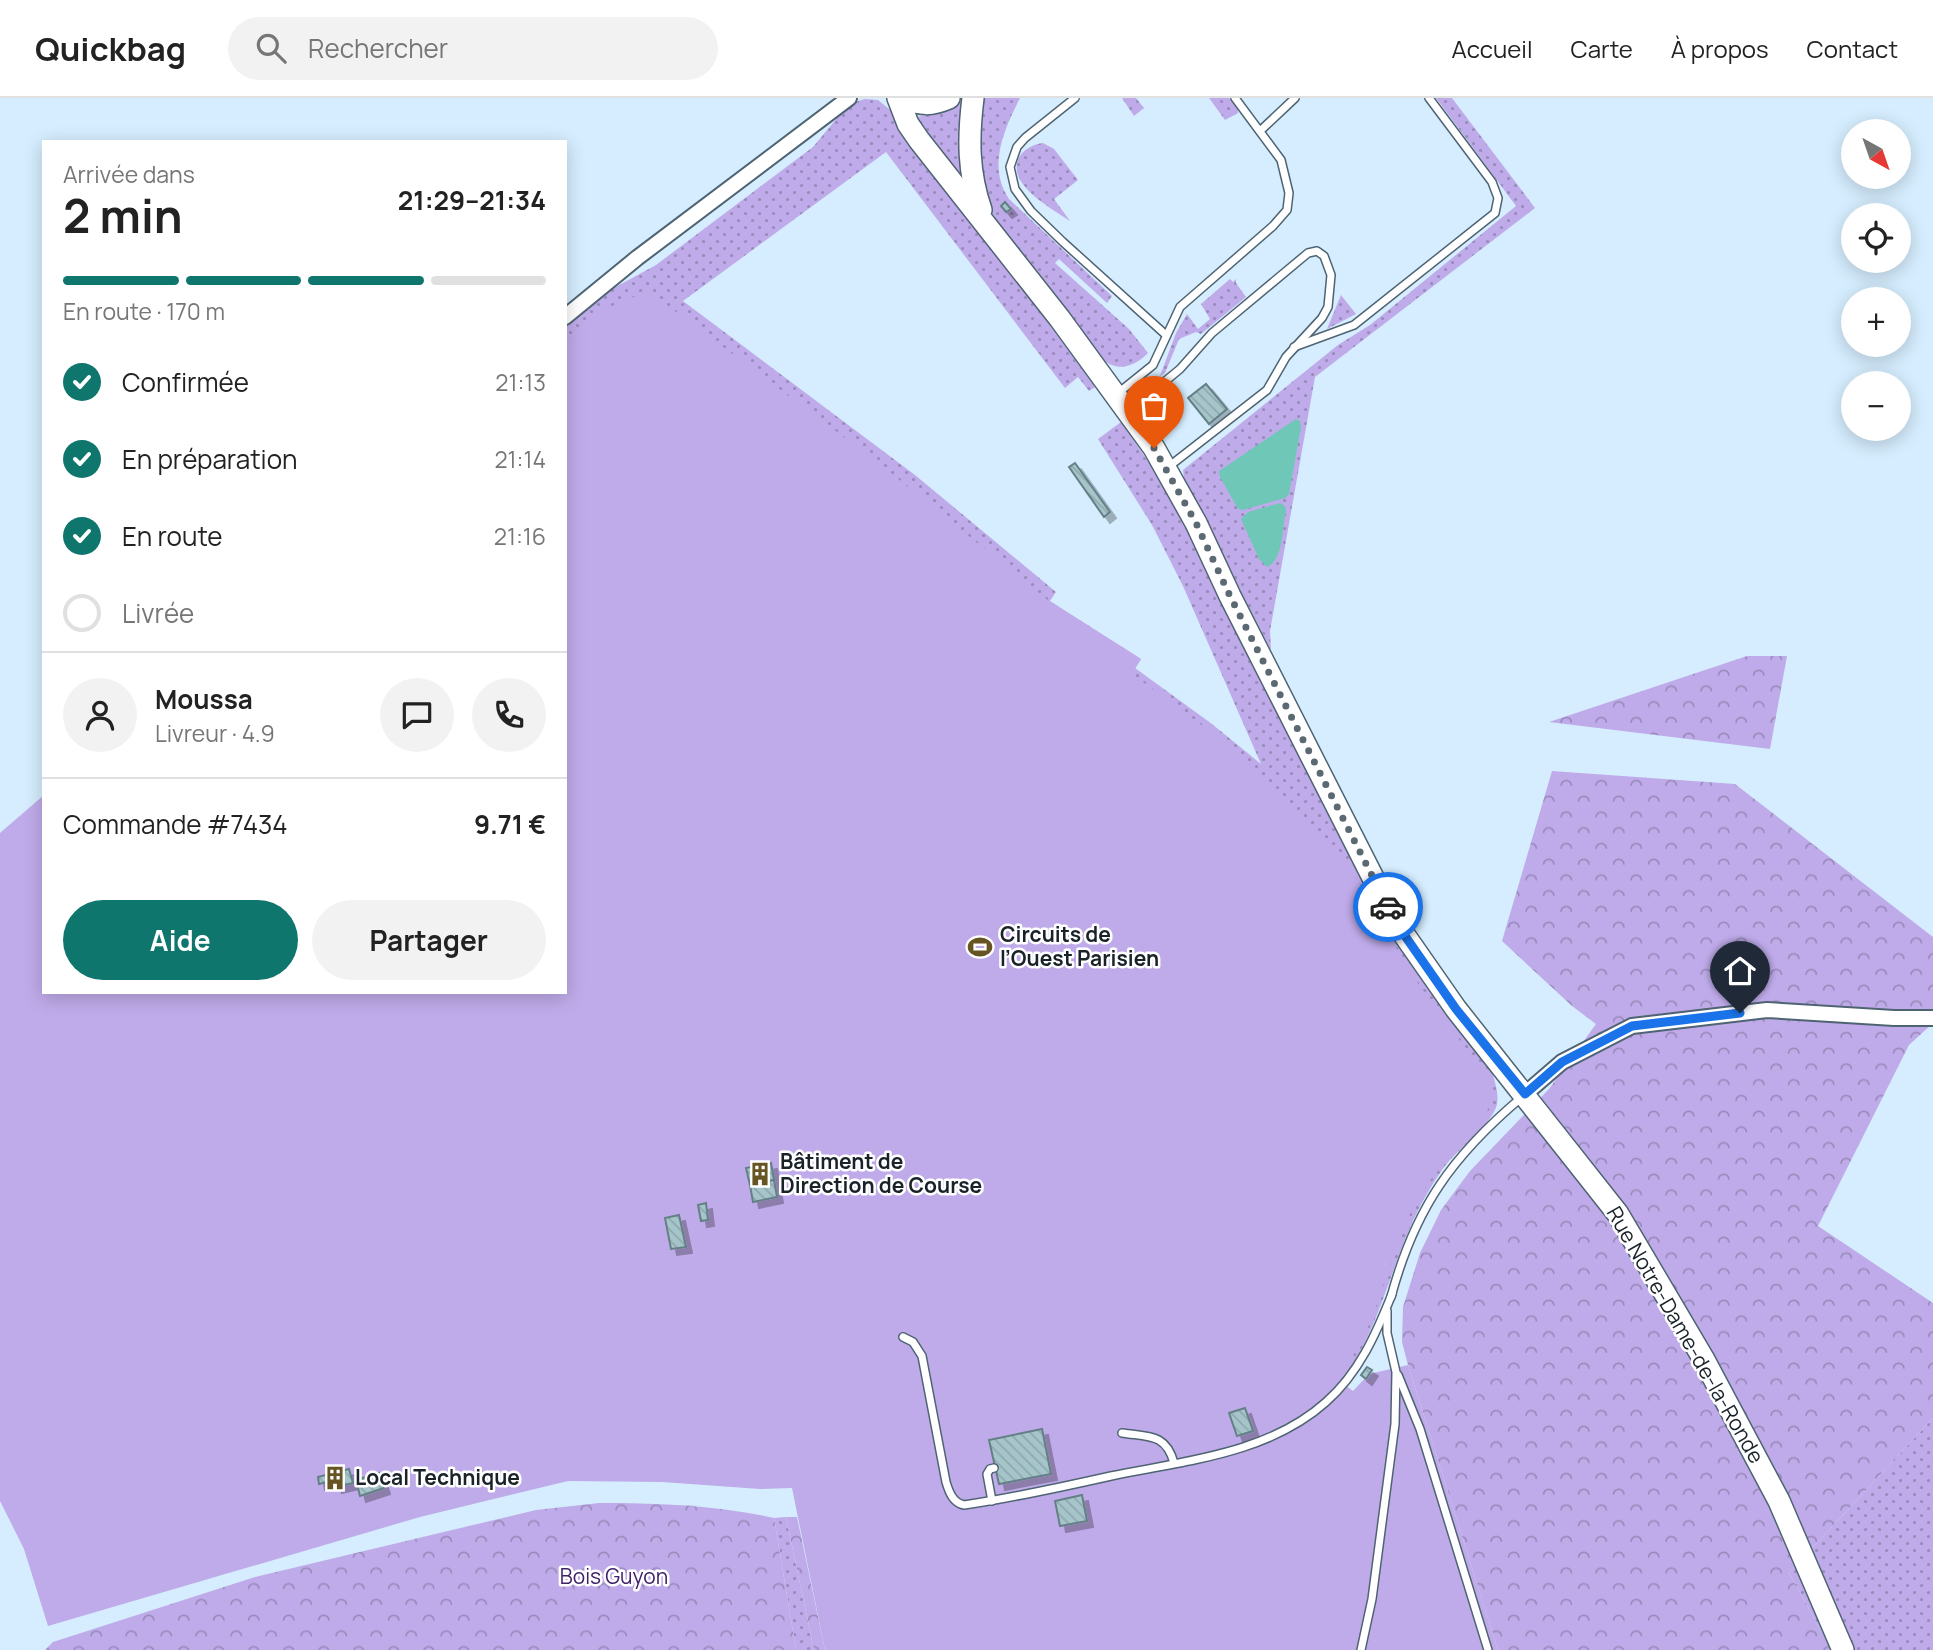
<!DOCTYPE html>
<html lang="fr">
<meta charset="utf-8">
<style>
:root{--surface:#fff;--page:#f2f2f2;--text:#222;--muted:#767676;--line:#e0e0e0;--accent:#0f766e}
body{margin:0;font-family:Manrope,sans-serif;background:var(--page);color:var(--text);height:100vh;display:flex;flex-direction:column;font-size:26px;white-space:nowrap}
*{box-sizing:border-box;margin:0}
p{font-size:23px;color:var(--muted)}
.icon{flex:none;width:38px;height:38px;fill:none;stroke:currentColor;stroke-width:2;stroke-linecap:round;stroke-linejoin:round}
.map{position:relative;flex:1;overflow:hidden}
.details{position:absolute;left:42px;top:42px;width:525px;height:854px;display:flex;flex-direction:column;background:var(--surface);border-radius:0px;box-shadow:0 4px 18px #0003}
.details>*{flex:none}
.needle{width:46px;rotate:140deg}
.controls{position:absolute;left:1841px;top:21px;display:grid;gap:14px}
.controls a{display:grid;place-items:center;width:70px;height:70px;border-radius:50%;background:var(--surface);box-shadow:0 4px 18px #0003;font-size:35px}
.pin{position:absolute;display:grid;place-items:center;width:60px;height:60px;color:#fff;margin:-72px -30px;border-radius:50% 50% 50% 0;rotate:-45deg;box-shadow:0 0 7px #0007}
.pin .icon{rotate:45deg}
.courier{position:absolute;display:grid;place-items:center;width:70px;height:70px;margin:-35px;border:5px solid #1a73e8;border-radius:50%;background:#fff;color:#222;box-shadow:0 2px 9px #0007}
.head em{font-style:normal;font-weight:700}
.head div{display:flex;flex-direction:column-reverse}
.head{display:flex;align-items:center;justify-content:space-between;height:119px;padding:0 21px}
h1{font-size:46px;font-weight:700;line-height:52px}
.bar{display:grid;grid-template-columns:repeat(4,1fr);gap:10px 7px;align-content:center;height:84px;padding:0 21px}
.bar i{height:9px;border-radius:5px;background:var(--line)}
.bar .active{background:var(--accent)}
.bar p{grid-column:span 4}
.line{display:flex;align-items:center;gap:18px;padding:0 21px;border-top:2px solid var(--line)}
.line div{flex:1}
.round{display:grid;place-items:center;flex:none;width:74px;height:74px;border-radius:37px;background:var(--page)}
ol{padding:0 21px;list-style:none}
li{display:flex;align-items:center;gap:21px;height:77px}
li p{margin-inline-start:auto}
li .icon{padding:7px;border-radius:50%;background:var(--accent);color:#fff;stroke-width:4}
li:last-child{color:var(--muted)}
li i{width:38px;height:38px;border:4px solid var(--line);border-radius:50%}
.primary-button{display:flex;gap:14px;margin-top:auto;padding:14px 21px}
.primary-button a{flex:1;height:80px;border-radius:42px;background:var(--accent);color:#fff;font-size:28px;font-weight:700;line-height:80px;text-align:center}
.primary-button a+a{background:var(--page);color:var(--text)}
header{display:flex;align-items:center;gap:42px;box-sizing:border-box;height:98px;padding:0 35px;background:var(--surface);border-bottom:2px solid var(--line)}
header strong{font-size:33px}
nav{display:flex;gap:38px;margin-inline-start:auto;font-size:24px}
.search{width:490px;height:63px;background:var(--page);display:flex;align-items:center;gap:18px;box-sizing:border-box;padding:0 24px;border-radius:38px;color:var(--muted);font-size:26px}
.map>svg:first-child{display:block}
.grass{fill:url(#grass-dots)}
.forest{fill:url(#forest-crowns)}
.pitch{fill:#bfabe9}
.water{fill:#6fc8b7}
.building{fill:url(#building-back-hatch);stroke:#638086;stroke-width:2;filter:url(#shadow)}
.lines{fill:none;stroke-linecap:round;stroke-linejoin:round}
.service-casing{stroke:#4f6473;stroke-width:10}
.minor-casing{stroke:#4f6473;stroke-width:18}
.secondary-casing{stroke:#4f6473;stroke-width:24}
.service{stroke:#fff;stroke-width:7}
.minor{stroke:#fff;stroke-width:14}
.secondary{stroke:#fff;stroke-width:21}
.done{stroke:#5b6973;stroke-width:7;stroke-dasharray:0 12.6}
.route{stroke:#1a73e8;stroke-width:9}
.labels{text-anchor:middle;stroke-width:5;stroke-linejoin:round;paint-order:stroke}
.poi-label{font-size:21px;font-weight:bold;fill:#192228;stroke:#fff;text-anchor:start}
.street-label{font-size:21px;fill:#192228;stroke:#fff}
.park-label{font-size:21px;fill:#40226a;stroke:#fff}
</style>
<header>
<strong>Quickbag</strong>
<div class="search"><svg class="icon" aria-label="search" viewBox="0 0 24 24"><circle cx="10" cy="10" r="6"/><path d="M15 15l6 6"/></svg>Rechercher</div>
<nav><a>Accueil</a><a>Carte</a><a>À propos</a><a>Contact</a></nav>
</header>
<div class="map">
<svg width="1933" height="1552" viewBox="0 0 1933 1552">
<defs>
<pattern id="grass-dots" width="8" height="8" patternUnits="userSpaceOnUse" patternTransform="scale(1.75)"><rect width="8" height="8" fill="#bfabe9"/><path d="M2 2h.1M6 6h.1" fill="none" stroke="#9a8bbd" stroke-width="1.8" stroke-linecap="round"/></pattern>
<pattern id="forest-crowns" width="20" height="18" patternUnits="userSpaceOnUse" patternTransform="scale(1.75)"><rect width="20" height="18" fill="#bfabe9"/><path d="M2 6a3 3 0 1 1 6 0M12 15a3 3 0 1 1 6 0" fill="none" stroke="#9a8bbd"/></pattern>
<pattern id="building-back-hatch" width="6" height="6" patternUnits="userSpaceOnUse" patternTransform="scale(1.75)"><rect width="6" height="6" fill="#a6c5cb"/><path d="M-1 5l2 2M0 0l6 6M5-1l2 2" fill="none" stroke="#8ea9ae"/></pattern>
<filter id="shadow"><feDropShadow dx="6" dy="6" stdDeviation="0" flood-color="#0004"/></filter>
</defs>
<rect width="100%" height="100%" fill="#d5edfe"/>
<g class="grass">
<path d="M977,0h43c-16,31 -33,69 -11,101l103,97 -5,7 -48,-44 -4,4 74,66 19,24c-14,14 -31,20 -47,5l-95,-123 -13,-21 -9,-18 -11,-64z"/>
<polygon points="1122,0 1136,0 1144,10 1134,18"/>
<polygon points="1209,0 1229,0 1238,11 1238,15 1225,22"/>
<polygon points="1436,0 1452,0 1535,110 1315,279 1270,533 1271,552 1190,394 1184,380 1183,372 1338,247 1370,227 1516,108"/>
<path d="M865,1l13,1 16,13 201,274 -6,4 -11,-14 -13,11 -179,-236 -203,149 232,174 141,117 -6,9 91,58 -6,9 77,56 49,40 -78,-178 -31,-61 -54,-86 23,-17 50,73 51,100 270,477c3,11 7,21 5,32 -3,17 -36,44 -48,57 -8,9 -15,21 -21,31 -37,62 -45,137 -90,194l-773,-1032v-28l5,-5 42,-32 44,-24 157,-118 29,-35 16,-11z"/>
<polygon points="961,2 967,78 961,83 917,19 944,13"/>
<path d="M1043,45l11,6 24,31 -24,19 16,22c-17,-12 -67,-38 -50,-65 5,-8 15,-12 23,-13z"/>
<polygon points="1230,181 1233,184 1236,181 1236,185 1246,199 1201,236 1196,234 1179,241 1165,275 1160,278 1176,235 1187,216 1198,231 1210,221 1201,206"/>
<polygon points="1341,197 1356,216 1327,231"/>
<polygon points="1933,1320 1933,1552 1832,1552 1789,1475"/>
<polygon points="786,1419 814,1552 796,1552 774,1420"/>
</g>
<g class="forest">
<polygon points="1747,558 1787,558 1770,651 1549,624"/>
<polygon points="1552,673 1735,686 1933,839 1933,925 1909,947 1818,1128 1933,1205 1933,1320 1789,1475 1832,1552 1498,1552 1408,1267 1402,1244 1403,1209 1420,1155 1441,1112 1470,1073 1549,991 1596,926 1572,908 1502,843"/>
<path d="M599,1405c59,0 117,2 175,15l22,132h-751l8,-8 202,-65 281,-67z"/>
<polygon points="786,1419 797,1419 825,1552 814,1552"/>
</g>
<polygon class="pitch" points="648,193 876,363 1049,503 1141,561 1132,576 1219,640 1260,676 1342,757 1414,880 1490,983 1492,997 1487,1014 1442,1064 1413,1109 1394,1156 1371,1223 1340,1283 1353,1293 1369,1276 1408,1267 1498,1552 825,1552 792,1390 760,1391 662,1384 568,1383 420,1419 48,1528 24,1451 0,1403 0,735 44,697 44,894 565,894 565,246 607,210"/>
<g class="water">
<polygon points="1296,321 1300,323 1301,329 1289,396 1285,400 1243,412 1238,411 1220,379 1219,373"/>
<path d="M1280,405l5,3 1,5c-4,16 -2,49 -19,56l-8,-8 -18,-40 7,-7z"/>
</g>
<g class="building">
<polygon points="1005,104 1011,111 1006,114 1001,108"/>
<polygon points="1206,286 1227,311 1209,326 1188,300"/>
<polygon points="1075,365 1110,414 1104,419 1069,369"/>
<polygon points="771,1065 774,1082 750,1087 746,1070"/>
<polygon points="774,1082 777,1099 753,1104 750,1087"/>
<polygon points="706,1105 708,1122 701,1123 698,1107"/>
<polygon points="679,1117 686,1149 671,1151 665,1120"/>
<polygon points="1367,1269 1372,1272 1366,1281 1361,1277"/>
<polygon points="1245,1310 1253,1333 1237,1338 1229,1315"/>
<polygon points="1042,1331 1051,1376 999,1386 989,1342"/>
<polygon points="349,1371 353,1385 336,1389 335,1382 319,1386 318,1379"/>
<polygon points="379,1375 384,1390 360,1398 356,1382"/>
<polygon points="1082,1397 1087,1423 1060,1428 1055,1403"/>
</g>
<g class="lines">
<g class="service-casing">
<g id="service">
<polyline points="1075,0 1025,40 1017,49 1010,69 1015,91 1031,113 1063,144 1166,237"/>
<polyline points="1260,33 1295,0"/>
<polyline points="1294,249 1354,227 1495,115 1498,100 1492,84 1429,0"/>
<polyline points="1117,296 1153,267 1180,209 1273,128 1287,112 1289,95 1281,62 1235,0"/>
<polyline points="1129,313 1180,271 1212,235 1308,155 1317,153 1324,158 1331,177 1328,209 1322,220 1286,259 1267,292 1167,370"/>
<path d="M1391,1199c24,-89 61,-141 131,-200"/>
<path d="M903,1239l10,5 9,14 24,126c3,10 7,21 18,23 49,-7 98,-18 147,-29 73,-15 157,-22 215,-74 33,-29 50,-68 66,-108"/>
<polyline points="1398,1277 1420,1331 1488,1552"/>
<path d="M1122,1335c26,4 44,0 52,30"/>
<polyline points="992,1403 987,1376 990,1371 994,1370"/>
<polyline points="1361,1552 1372,1501 1395,1326 1396,1274 1387,1235 1387,1213"/>
</g>
</g>
<g class="minor-casing">
<g id="minor">
<polyline points="565,219 637,160 849,0"/>
<polyline points="1525,996 1562,964 1632,928 1767,912 1894,920 1933,920"/>
</g>
</g>
<g class="secondary-casing">
<g id="secondary">
<polyline points="898,0 908,26 919,42 1060,221 1154,350 1196,425 1230,498 1396,825 1456,911 1618,1116 1703,1260 1779,1403 1843,1552"/>
<path d="M903,0c18,7 28,8 46,0"/>
<path d="M973,0c-5,40 -5,74 8,112"/>
</g>
</g>
<use href="#service" class="service"/>
<use href="#minor" class="minor"/>
<use href="#secondary" class="secondary"/>
</g>
<g class="lines">
<polyline class="done" points="1154,350 1196,425 1230,498 1388,809"/>
<polyline class="route" points="1388,809 1396,825 1456,911 1525,996 1562,964 1632,928 1740,915"/>
</g>
<defs>
<g id="stadium-bare" transform="scale(1.89)"><path d="M0-5a6.5 5 0 1 0 0 10a6.5 5 0 1 0 0-10ZM-3.5-1.8h7v3.6h-7Z" fill="#665523" stroke="#fff" stroke-width="2.5" paint-order="stroke"/></g>
<g id="building-bare" transform="scale(1.89)"><path d="M-4-6H4V6H1V3H-1V6H-4ZM-2.5-4.3h1.7v1.8h-1.7ZM.8-4.3h1.7v1.8H.8ZM-2.5-1h1.7V.8h-1.7ZM.8-1h1.7V.8H.8Z" fill="#665523" stroke="#fff" stroke-width="2.5" paint-order="stroke"/></g>
</defs>
<g fill-rule="evenodd">
<use href="#stadium-bare" x="980" y="849"/>
<use href="#building-bare" x="760" y="1076"/>
<use href="#building-bare" x="335" y="1380"/>
</g>
<g class="labels">
<g class="poi-label">
<text x="1000" y="844">Circuits de<tspan x="1000" dy="24">l’Ouest Parisien</tspan></text>
<text x="780" y="1071">Bâtiment de<tspan x="780" dy="24">Direction de Course</tspan></text>
<text x="355" y="1387">Local Technique</text>
</g>
<g class="street-label">
<text transform="translate(1685 1237) rotate(60)" y="7">Rue Notre-Dame-de-la-Ronde</text>
</g>
<g class="park-label">
<text x="614" y="1486">Bois Guyon</text>
</g>
</g>
</svg>
<div class="controls">
<a><svg class="needle" viewBox="-14 -14 28 28"><path d="M0-13l5 13h-10z" fill="#e53935"/><path d="M0 13l5-13h-10z" fill="#767676"/></svg></a>
<a><svg class="icon" aria-label="locate" viewBox="0 0 24 24"><circle cx="12" cy="12" r="6"/><path d="M12 2v4M12 18v4M2 12h4M18 12h4"/></svg></a>
<a>+</a>
<a>−</a>
</div>
<div class="pin" style="left:1154px;top:350px;background:#ea580c"><svg class="icon" aria-label="bag" viewBox="0 0 24 24"><path d="M5 8h14l-1 12H6zM9 8a3 3 0 0 1 6 0"/></svg></div>
<div class="pin" style="left:1740px;top:915px;background:#1f2937"><svg class="icon" aria-label="home" viewBox="0 0 24 24"><path d="M3 11l9-7 9 7M6 9v11h12V9"/></svg></div>
<div class="courier" style="left:1388px;top:809px"><svg class="icon" aria-label="car" viewBox="0 0 24 24"><path d="M5 17H2v-5l4-1 3-4h7l3 4 3 1v5h-3M9 17h6M6 11h13"/><circle cx="7" cy="17" r="2"/><circle cx="17" cy="17" r="2"/></svg></div>
<section class="details">
<div class="head"><div><h1>2 min</h1><p>Arrivée dans</p></div><em>21:29–21:34</em></div>
<div class="bar"><i class="active"></i><i class="active"></i><i class="active"></i><i></i><p>En route · 170 m</p></div>
<ol>
<li><svg class="icon" aria-label="check" viewBox="0 0 24 24"><path d="M5 12l5 5 9-10"/></svg>Confirmée<p>21:13</p></li>
<li><svg class="icon" aria-label="check" viewBox="0 0 24 24"><path d="M5 12l5 5 9-10"/></svg>En préparation<p>21:14</p></li>
<li><svg class="icon" aria-label="check" viewBox="0 0 24 24"><path d="M5 12l5 5 9-10"/></svg>En route<p>21:16</p></li>
<li><i></i>Livrée</li>
</ol>
<div class="line" style="height:126px"><a class="round"><svg class="icon" aria-label="person" viewBox="0 0 24 24"><circle cx="12" cy="8" r="4"/><path d="M4 21q1-7 8-7t8 7"/></svg></a><div><b>Moussa</b><p>Livreur · 4.9</p></div><a class="round"><svg class="icon" aria-label="chat" viewBox="0 0 24 24"><path d="M4 5h16v11H9l-5 4z"/></svg></a><a class="round"><svg class="icon" aria-label="phone" viewBox="0 0 24 24"><path d="M5 4h4l2 5-3 2q2 4 5 5l2-3 5 2v4C11 20 4 13 5 4z"/></svg></a></div>
<div class="line" style="height:91px"><div>Commande #7434</div><b>9.71 €</b></div>
<div class="primary-button"><a>Aide</a><a>Partager</a></div>
</section>
</div>
